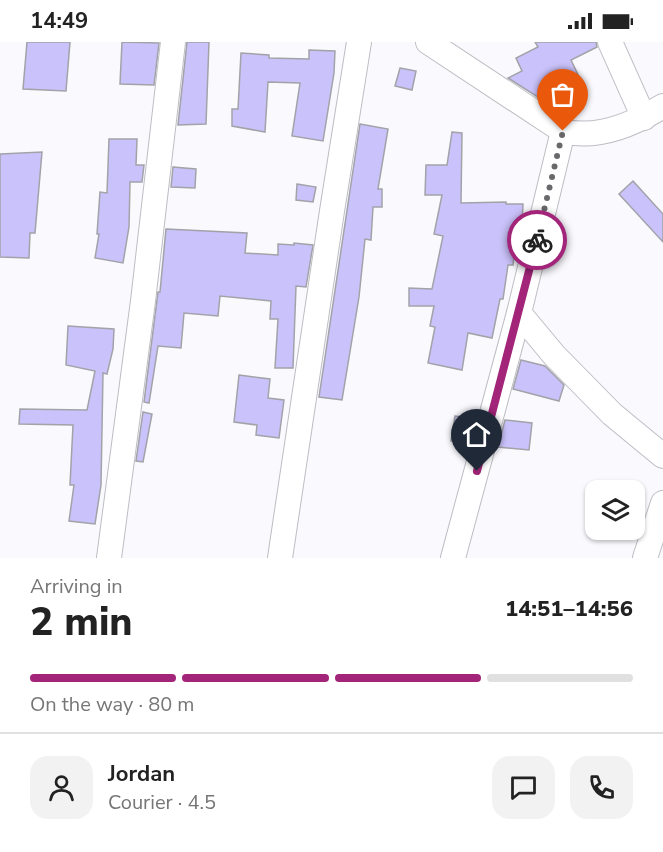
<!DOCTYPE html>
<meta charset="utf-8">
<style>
:root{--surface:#fff;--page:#f2f2f2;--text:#222;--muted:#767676;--line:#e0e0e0;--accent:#a22579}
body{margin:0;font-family:"Nunito Sans",sans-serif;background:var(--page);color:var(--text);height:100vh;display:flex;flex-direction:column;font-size:22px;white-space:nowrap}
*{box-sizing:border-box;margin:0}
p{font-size:20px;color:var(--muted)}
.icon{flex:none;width:33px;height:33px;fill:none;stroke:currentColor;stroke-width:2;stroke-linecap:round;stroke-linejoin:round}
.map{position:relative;height:516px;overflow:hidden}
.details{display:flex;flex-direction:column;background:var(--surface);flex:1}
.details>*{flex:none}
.tools{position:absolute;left:585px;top:438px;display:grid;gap:12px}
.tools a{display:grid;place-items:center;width:60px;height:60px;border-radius:12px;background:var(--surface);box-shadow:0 2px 4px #0004;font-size:30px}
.pin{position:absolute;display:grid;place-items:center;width:51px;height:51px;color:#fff;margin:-62px -26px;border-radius:50% 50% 50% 0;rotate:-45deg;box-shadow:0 0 6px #0007}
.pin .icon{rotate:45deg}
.courier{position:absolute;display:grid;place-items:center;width:60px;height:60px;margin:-30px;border:4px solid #a22579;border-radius:50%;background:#fff;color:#222;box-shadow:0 2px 8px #0007}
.head em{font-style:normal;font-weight:800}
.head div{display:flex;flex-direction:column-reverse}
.head{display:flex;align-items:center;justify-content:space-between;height:102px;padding:0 30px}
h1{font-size:39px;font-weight:800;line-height:45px}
.bar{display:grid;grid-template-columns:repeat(4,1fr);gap:9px 6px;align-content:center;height:72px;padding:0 30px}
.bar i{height:8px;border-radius:4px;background:var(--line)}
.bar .active{background:var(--accent)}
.bar p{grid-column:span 4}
.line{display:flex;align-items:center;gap:15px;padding:0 30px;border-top:2px solid var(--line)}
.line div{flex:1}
.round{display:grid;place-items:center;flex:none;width:63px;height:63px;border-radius:18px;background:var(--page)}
.status{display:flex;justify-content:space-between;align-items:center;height:42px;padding:0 30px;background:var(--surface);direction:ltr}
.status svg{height:16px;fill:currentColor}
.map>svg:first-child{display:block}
.building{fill:#cac2fa;stroke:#a2a2a9;stroke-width:1.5}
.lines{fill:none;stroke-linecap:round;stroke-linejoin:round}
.minor-casing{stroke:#bdbdc4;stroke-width:26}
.minor{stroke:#fff;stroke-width:24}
.done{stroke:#69696c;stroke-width:6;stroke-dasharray:0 10.8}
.route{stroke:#a22579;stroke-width:8}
</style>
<div class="status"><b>14:49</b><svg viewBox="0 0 49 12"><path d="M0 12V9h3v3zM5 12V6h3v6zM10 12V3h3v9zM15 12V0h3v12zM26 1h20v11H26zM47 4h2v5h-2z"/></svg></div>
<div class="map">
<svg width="663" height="516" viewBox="0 0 663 516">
<rect width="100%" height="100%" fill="#faf9fe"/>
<g class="building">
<polygon points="27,0 70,0 66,49 23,47"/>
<polygon points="122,0 159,1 154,43 120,42"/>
<polygon points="187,0 209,0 206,82 178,83"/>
<polygon points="535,0 596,0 597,5 571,18 583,43 547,61 508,36 522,29 516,16 538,5"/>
<polygon points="309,8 335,9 334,31 323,99 292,94 300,41 268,40 265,90 232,84 232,67 238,67 241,11 269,13 269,16 309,17"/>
<polygon points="400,26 416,29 412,48 395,44"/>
<polygon points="360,82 388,87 378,147 382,147 382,165 373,165 371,198 365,197 359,255 342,358 319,355"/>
<polygon points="452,90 462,91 461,161 506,160 506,162 523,162 522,184 517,184 513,223 508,223 503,257 500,257 492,296 468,291 462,328 428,321 435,285 430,284 434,264 409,264 409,246 432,247 443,194 434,192 442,153 425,153 426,123 447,123"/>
<polygon points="109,97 137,97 136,123 144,123 142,140 130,140 129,185 123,221 95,216 99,192 97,192 100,150 107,151"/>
<polygon points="42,110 35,191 30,191 29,216 0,215 0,112"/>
<polygon points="173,125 196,127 195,146 171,145"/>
<polygon points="633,139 663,172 663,200 619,152"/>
<polygon points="297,142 316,145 313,160 296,158"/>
<polygon points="166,187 247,191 245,211 278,213 278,202 294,203 294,201 313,203 306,245 296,244 293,326 275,326 278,277 270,277 271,259 220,254 218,274 184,271 181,306 158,304 149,361 144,360 158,250 160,250"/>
<polygon points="68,284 114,287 113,307 107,332 103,331 101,443 95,482 69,479 74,443 70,443 73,383 19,382 20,367 87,368 95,329 66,323"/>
<polygon points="521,318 545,324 564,343 559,359 513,347"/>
<polygon points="239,333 270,337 268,356 284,358 279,396 256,393 257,383 234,380"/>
<polygon points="143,370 152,372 143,420 136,419"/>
<polygon points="455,374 471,376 467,402 451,399"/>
<polygon points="505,378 532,381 529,408 498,405"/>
</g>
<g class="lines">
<g class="minor-casing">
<g id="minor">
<path d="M428,0l135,89c34,9 71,-7 100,-25"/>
<polyline points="610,0 644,76"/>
<polyline points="519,271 554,313 612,372 663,414"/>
<polyline points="109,516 143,259 173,0"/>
<polyline points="280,516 332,169 359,0"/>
<polyline points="453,516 519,271 563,89"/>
<polyline points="645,516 663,461"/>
</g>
</g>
<use href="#minor" class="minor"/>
</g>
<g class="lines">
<polyline class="done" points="537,198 563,89"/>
<polyline class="route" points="477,429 537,198"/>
</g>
</svg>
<div class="tools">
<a><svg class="icon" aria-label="layers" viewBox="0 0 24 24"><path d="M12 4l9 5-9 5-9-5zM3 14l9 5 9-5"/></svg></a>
</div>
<div class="pin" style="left:563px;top:89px;background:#ea580c"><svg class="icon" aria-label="bag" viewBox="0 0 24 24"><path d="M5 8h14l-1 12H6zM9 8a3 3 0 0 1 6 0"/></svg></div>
<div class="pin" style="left:477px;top:429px;background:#1f2937"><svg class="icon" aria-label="home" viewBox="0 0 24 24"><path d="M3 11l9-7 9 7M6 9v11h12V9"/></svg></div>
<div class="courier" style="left:537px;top:198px"><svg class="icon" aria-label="bike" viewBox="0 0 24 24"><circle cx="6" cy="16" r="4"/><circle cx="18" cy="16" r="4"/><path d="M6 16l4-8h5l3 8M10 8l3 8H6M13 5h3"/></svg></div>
</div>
<section class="details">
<div class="head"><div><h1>2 min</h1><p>Arriving in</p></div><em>14:51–14:56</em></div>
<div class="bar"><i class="active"></i><i class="active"></i><i class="active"></i><i></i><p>On the way · 80 m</p></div>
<div class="line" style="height:108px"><a class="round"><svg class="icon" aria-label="person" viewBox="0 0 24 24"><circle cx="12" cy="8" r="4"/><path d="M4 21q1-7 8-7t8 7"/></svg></a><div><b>Jordan</b><p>Courier · 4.5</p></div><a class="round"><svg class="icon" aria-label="chat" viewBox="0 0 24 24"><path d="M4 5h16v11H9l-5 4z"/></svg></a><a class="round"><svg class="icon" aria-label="phone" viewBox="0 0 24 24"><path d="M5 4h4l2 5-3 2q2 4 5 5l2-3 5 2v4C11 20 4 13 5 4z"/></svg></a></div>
</section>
